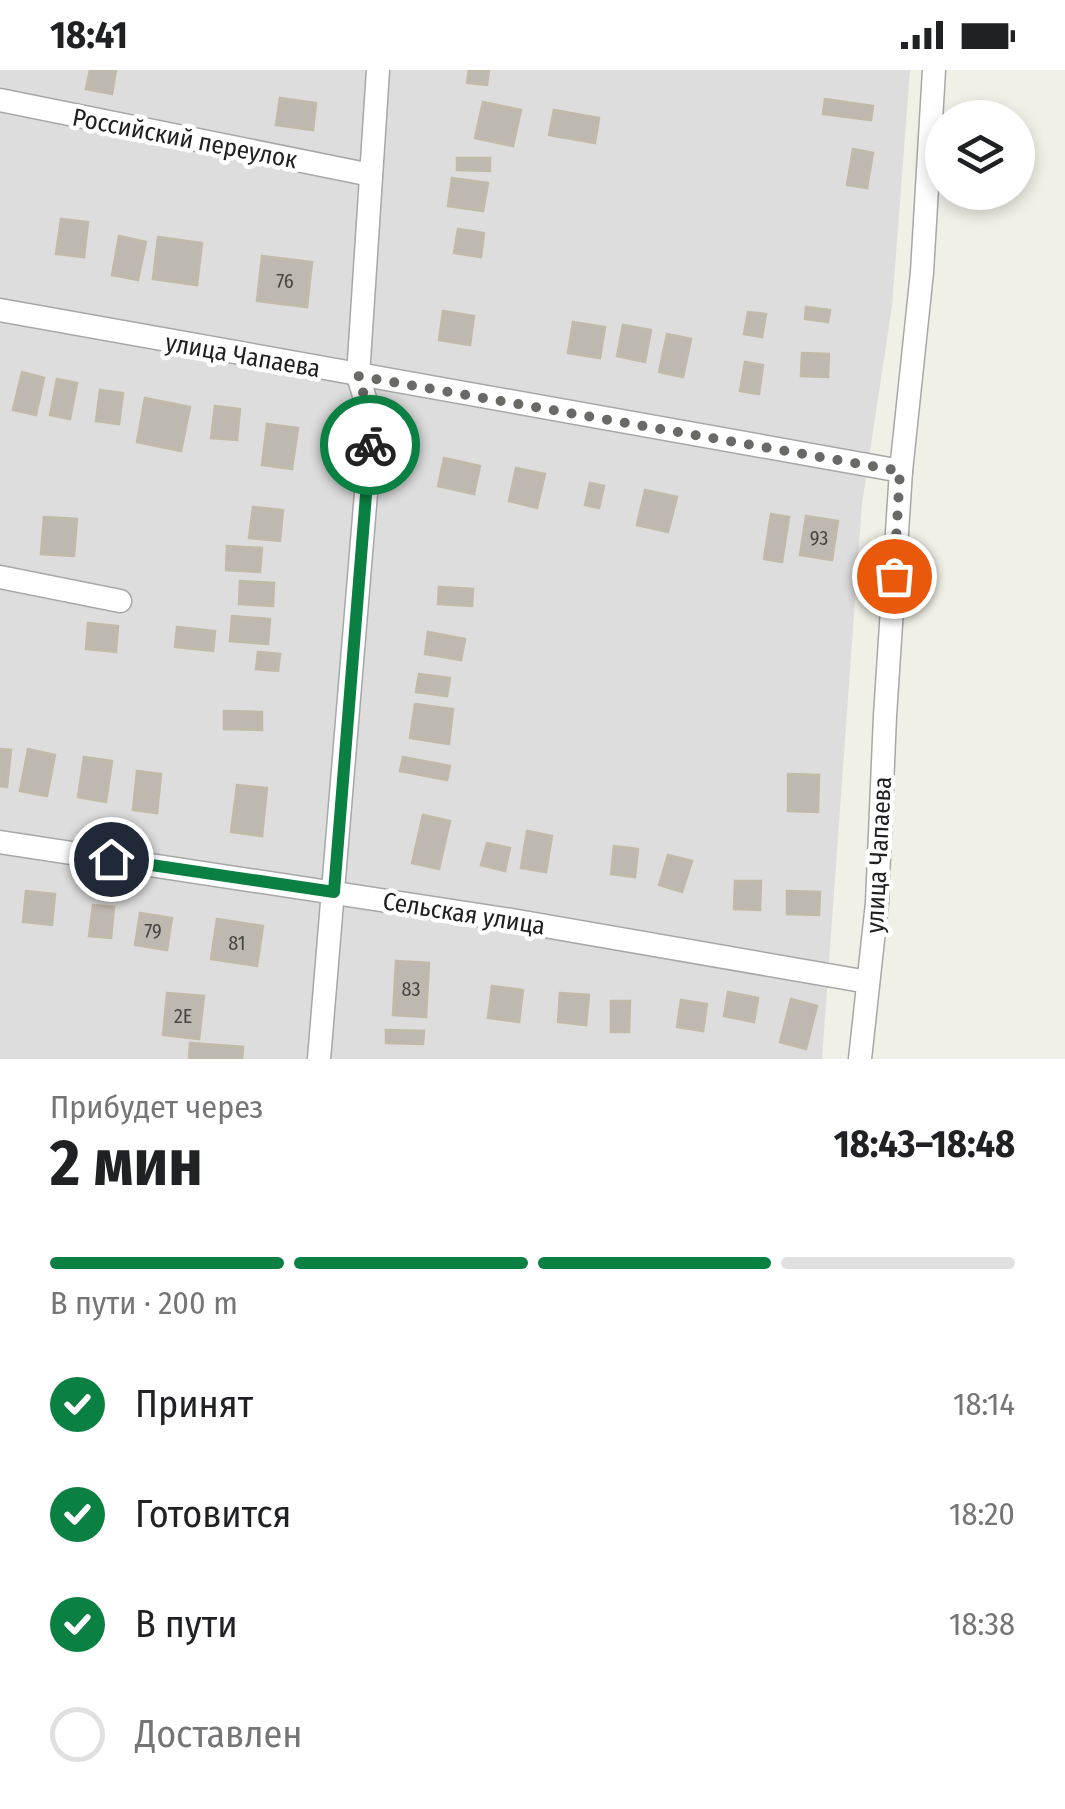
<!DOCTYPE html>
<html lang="ru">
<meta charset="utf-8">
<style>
:root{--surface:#fff;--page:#f6f6f6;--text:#202124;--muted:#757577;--line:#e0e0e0;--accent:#0b8043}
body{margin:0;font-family:"Fira Sans Condensed",sans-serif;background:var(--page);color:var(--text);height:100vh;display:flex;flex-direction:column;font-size:38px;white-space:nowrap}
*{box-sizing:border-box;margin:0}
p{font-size:32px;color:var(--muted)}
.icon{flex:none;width:55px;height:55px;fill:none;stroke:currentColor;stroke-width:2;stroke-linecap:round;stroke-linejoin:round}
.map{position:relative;height:989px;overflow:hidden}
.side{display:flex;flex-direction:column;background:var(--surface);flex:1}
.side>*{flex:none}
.fabs{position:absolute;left:925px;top:30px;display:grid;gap:20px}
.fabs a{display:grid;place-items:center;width:110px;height:110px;border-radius:50%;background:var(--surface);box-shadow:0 5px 15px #0003;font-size:50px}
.pin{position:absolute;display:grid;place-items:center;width:85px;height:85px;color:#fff;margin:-42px;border:5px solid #fff;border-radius:50%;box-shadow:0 2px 10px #0007}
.courier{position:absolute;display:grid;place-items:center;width:100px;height:100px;margin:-50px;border:8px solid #0b8043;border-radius:50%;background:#fff;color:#222;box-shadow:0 2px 12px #0007}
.summary em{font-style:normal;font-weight:700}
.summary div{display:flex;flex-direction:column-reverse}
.summary{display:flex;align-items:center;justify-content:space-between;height:170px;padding:0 50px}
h1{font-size:65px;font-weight:700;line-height:75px}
.bar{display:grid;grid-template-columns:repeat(4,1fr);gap:15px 10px;align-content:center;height:120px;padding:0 50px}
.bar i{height:12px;border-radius:8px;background:var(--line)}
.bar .selected{background:var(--accent)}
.bar p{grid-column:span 4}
ol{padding:0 50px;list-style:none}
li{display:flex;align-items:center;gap:30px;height:110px}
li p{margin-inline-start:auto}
li .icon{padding:10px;border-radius:50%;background:var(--accent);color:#fff;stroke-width:4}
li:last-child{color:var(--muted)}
li i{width:55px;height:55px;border:5px solid var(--line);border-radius:50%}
.status{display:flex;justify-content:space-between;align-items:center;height:70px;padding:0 50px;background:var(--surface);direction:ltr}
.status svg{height:28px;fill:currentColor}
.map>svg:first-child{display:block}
.residential{fill:#dedddd}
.building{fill:#bdb9b0;stroke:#c2baa9;stroke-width:2.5}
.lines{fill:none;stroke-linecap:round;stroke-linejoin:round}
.minor-casing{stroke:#a7a7a7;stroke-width:25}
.minor{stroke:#fff;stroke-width:22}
.done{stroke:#696966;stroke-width:10;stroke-dasharray:0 18}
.route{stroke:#0b8043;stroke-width:12}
.labels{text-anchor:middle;stroke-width:9;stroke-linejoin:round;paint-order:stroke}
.number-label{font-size:20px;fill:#474644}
.street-label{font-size:25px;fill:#202020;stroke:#fff}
</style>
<div class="status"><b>18:41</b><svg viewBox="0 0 49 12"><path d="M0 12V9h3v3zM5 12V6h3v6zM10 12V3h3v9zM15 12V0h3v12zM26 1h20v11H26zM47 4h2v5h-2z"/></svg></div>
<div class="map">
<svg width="1065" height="989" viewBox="0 0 1065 989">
<rect width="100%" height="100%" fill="#f0f0e7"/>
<polygon class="residential" points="0,0 910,0 892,236 862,434 822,989 0,989"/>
<g class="building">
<polygon points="90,0 116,0 112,24 86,19"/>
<polygon points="469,0 489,0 487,15 467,13"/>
<polygon points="280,28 316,33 313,60 276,55"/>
<polygon points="825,29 873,36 871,50 823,44"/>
<polygon points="483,32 521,40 513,76 475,68"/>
<polygon points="554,40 599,48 595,73 549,65"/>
<polygon points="853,79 873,83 867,118 847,115"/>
<polygon points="457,88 490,88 490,101 457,100"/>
<polygon points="452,108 488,113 483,141 448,136"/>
<polygon points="61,149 88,152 84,187 56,184"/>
<polygon points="458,159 484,163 481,187 454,183"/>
<polygon points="119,166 146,172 138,210 112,205"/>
<polygon points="158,167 202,173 197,215 153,209"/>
<polygon points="262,186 312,192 307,237 257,231"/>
<polygon points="806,237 830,240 828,252 805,249"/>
<polygon points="443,241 474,246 470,275 439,270"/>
<polygon points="748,242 766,244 762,267 744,264"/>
<polygon points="573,252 605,257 600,288 568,283"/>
<polygon points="623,255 651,260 645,292 617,286"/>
<polygon points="667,264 691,269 683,307 659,302"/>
<polygon points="802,283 829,284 828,307 801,306"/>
<polygon points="745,292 763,295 759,324 740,321"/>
<polygon points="22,302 44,308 36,345 13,340"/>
<polygon points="57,309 77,313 70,349 50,345"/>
<polygon points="100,320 123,323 119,354 96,351"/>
<polygon points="145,328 190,337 181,381 137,372"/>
<polygon points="215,336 240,339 237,370 211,368"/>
<polygon points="267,354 298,358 292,399 262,395"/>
<polygon points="444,388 480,396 474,424 438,416"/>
<polygon points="516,398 545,404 537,438 509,431"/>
<polygon points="590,413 604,416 599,438 585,435"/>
<polygon points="645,420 677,427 668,462 637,455"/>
<polygon points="253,437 283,440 280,471 249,468"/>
<polygon points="771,444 789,447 782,492 764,489"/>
<polygon points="806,446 838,451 832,490 800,485"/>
<polygon points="44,447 77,449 74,486 41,484"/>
<polygon points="227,476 262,478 260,502 226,500"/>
<polygon points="240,511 274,513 273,536 239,534"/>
<polygon points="439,517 473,519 472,536 438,534"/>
<polygon points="232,546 270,549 268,574 230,571"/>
<polygon points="88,553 118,556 116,582 86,579"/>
<polygon points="177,557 215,561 213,581 175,577"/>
<polygon points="428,562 465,569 461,590 425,584"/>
<polygon points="258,582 280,584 278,601 256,599"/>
<polygon points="419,604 450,608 447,626 416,622"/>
<polygon points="415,634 453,639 449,674 410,668"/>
<polygon points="224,641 262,642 262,660 224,659"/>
<polygon points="0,679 11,680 7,717 0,716"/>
<polygon points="28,679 55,685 47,726 20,721"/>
<polygon points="84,687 112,691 106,732 78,727"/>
<polygon points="403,687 450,696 447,710 400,701"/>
<polygon points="137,701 161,704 157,743 133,740"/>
<polygon points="788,704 819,705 818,742 788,741"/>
<polygon points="237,715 267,718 262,766 231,762"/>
<polygon points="423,745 450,751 439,799 412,793"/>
<polygon points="527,761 552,766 546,802 521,798"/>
<polygon points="487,773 510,778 505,801 481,795"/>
<polygon points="614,776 638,779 635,807 611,804"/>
<polygon points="668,785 692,791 682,822 659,815"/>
<polygon points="735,811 761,811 760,840 734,839"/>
<polygon points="26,821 55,824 52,855 23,852"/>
<polygon points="787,821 820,822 819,845 787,844"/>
<polygon points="93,835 114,837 111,868 89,866"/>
<polygon points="140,843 172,848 167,880 135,875"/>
<polygon points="217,849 263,856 257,896 211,889"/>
<polygon points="396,891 429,893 426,947 393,945"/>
<polygon points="492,916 523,920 519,952 488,948"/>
<polygon points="728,922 758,928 754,952 724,946"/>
<polygon points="167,923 204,926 199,969 163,965"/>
<polygon points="560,923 589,925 586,955 558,952"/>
<polygon points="791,929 817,936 806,979 780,972"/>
<polygon points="681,930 707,934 703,961 677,957"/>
<polygon points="611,931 630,931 629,962 611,962"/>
<polygon points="386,960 424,961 423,974 386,973"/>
<polygon points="190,973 243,977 242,989 189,989"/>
</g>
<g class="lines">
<g class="minor-casing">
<g id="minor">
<polyline points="0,30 371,105"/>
<polyline points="0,240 901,401"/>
<polyline points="0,507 120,531"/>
<polyline points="0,772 505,849 868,912"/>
<polyline points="319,989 372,351 358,306 378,0"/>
<polyline points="860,989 877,833 885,646 901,401 922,202 934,0"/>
</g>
</g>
<use href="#minor" class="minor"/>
</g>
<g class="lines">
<polyline class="done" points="370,375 372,351 358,306 900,401 894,506"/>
<polyline class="route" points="111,789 334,822 370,375"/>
</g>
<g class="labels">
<g class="number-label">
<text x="285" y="218">76</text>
<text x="819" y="475">93</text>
<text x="153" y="868">79</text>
<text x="237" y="880">81</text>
<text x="411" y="926">83</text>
<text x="183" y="953">2Е</text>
</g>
<g class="street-label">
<text transform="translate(185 68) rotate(11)" y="9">Российский переулок</text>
<text transform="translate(243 285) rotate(10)" y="9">улица Чапаева</text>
<text transform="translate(878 785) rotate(-87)" y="9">улица Чапаева</text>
<text transform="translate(464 843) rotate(9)" y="9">Сельская улица</text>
</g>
</g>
</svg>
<div class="fabs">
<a><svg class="icon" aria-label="layers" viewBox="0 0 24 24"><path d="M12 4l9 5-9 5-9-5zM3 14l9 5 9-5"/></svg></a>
</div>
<div class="pin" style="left:894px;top:506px;background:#ea580c"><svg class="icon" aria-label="bag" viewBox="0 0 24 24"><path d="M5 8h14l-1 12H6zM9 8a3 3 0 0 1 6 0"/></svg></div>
<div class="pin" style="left:111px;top:789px;background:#1f2937"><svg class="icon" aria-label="home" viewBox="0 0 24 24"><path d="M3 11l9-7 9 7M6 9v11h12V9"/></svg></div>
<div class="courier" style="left:370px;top:375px"><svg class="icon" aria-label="bike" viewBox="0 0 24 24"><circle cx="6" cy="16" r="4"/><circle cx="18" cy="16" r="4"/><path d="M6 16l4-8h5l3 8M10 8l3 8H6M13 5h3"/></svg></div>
</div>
<section class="side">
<div class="summary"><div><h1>2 мин</h1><p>Прибудет через</p></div><em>18:43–18:48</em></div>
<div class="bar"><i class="selected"></i><i class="selected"></i><i class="selected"></i><i></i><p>В пути · 200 m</p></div>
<ol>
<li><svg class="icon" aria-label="check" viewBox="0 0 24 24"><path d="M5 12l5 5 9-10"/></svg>Принят<p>18:14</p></li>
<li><svg class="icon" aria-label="check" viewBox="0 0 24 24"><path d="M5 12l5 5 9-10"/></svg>Готовится<p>18:20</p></li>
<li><svg class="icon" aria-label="check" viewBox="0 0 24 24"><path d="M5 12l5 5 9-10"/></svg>В пути<p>18:38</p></li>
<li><i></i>Доставлен</li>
</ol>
</section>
